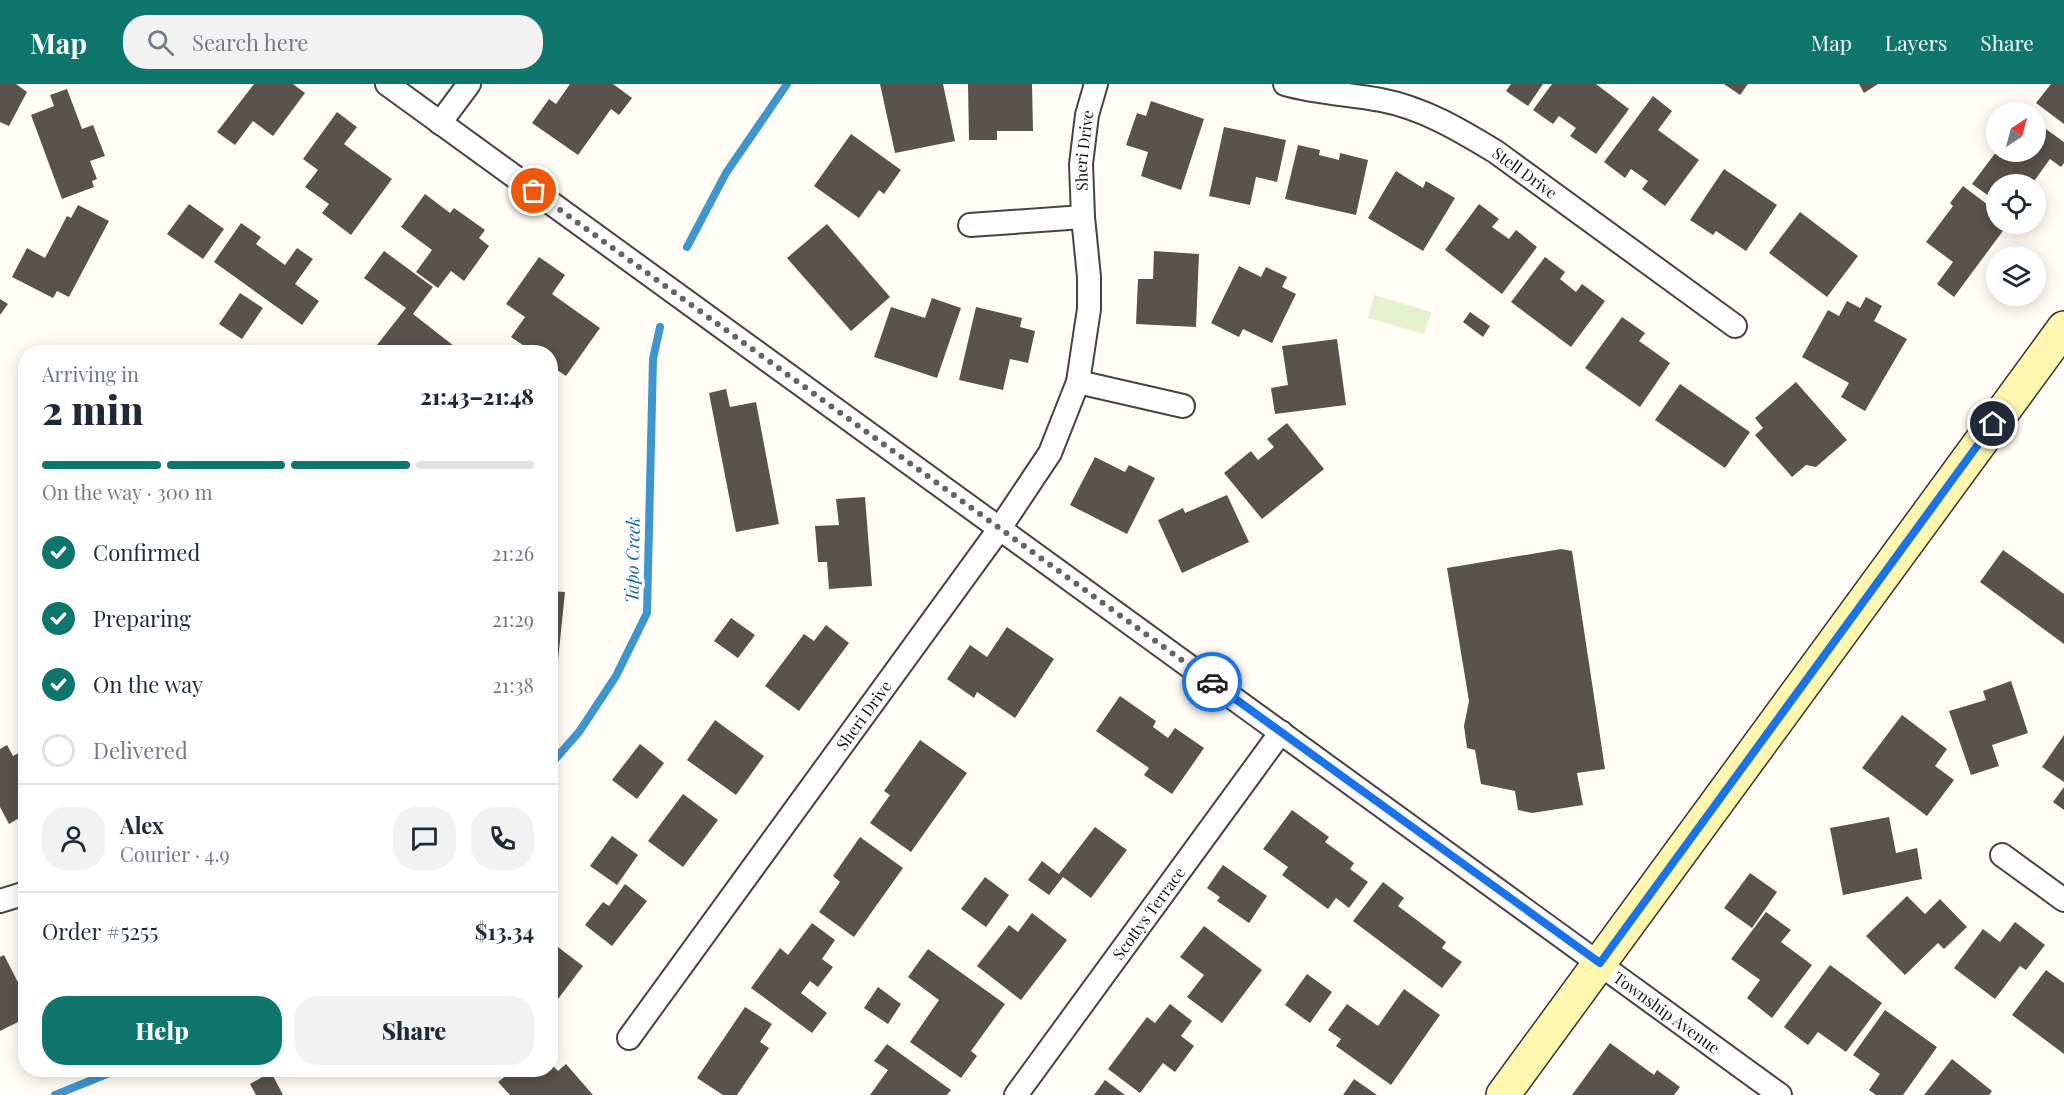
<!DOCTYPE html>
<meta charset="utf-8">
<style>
:root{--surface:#fff;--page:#f2f2f3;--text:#1f2937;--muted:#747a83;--line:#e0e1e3;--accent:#0f766e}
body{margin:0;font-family:"Playfair Display",serif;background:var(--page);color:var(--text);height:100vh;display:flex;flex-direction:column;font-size:22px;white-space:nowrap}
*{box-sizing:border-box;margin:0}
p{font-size:20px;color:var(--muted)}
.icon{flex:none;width:33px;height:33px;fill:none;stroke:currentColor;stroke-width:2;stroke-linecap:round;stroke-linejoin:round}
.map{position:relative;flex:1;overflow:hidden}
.drawer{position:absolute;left:18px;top:261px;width:540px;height:732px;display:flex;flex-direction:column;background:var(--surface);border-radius:24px;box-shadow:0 3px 15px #0003}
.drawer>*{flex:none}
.needle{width:39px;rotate:36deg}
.fabs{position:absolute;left:1986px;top:18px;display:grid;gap:12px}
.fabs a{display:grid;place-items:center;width:60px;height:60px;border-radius:50%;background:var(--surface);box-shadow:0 3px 15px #0003;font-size:30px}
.pin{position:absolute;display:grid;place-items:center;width:51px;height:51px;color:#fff;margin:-26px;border:3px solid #fff;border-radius:50%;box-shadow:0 2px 6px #0007}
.courier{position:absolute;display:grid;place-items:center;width:60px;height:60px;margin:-30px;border:4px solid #1a73e8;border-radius:50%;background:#fff;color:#222;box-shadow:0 2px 8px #0007}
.head em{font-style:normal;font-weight:800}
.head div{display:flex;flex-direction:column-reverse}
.head{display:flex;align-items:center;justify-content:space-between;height:102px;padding:0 24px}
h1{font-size:39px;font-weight:800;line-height:45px}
.bar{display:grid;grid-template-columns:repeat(4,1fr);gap:9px 6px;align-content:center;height:72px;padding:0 24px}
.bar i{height:8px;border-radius:4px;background:var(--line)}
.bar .current{background:var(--accent)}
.bar p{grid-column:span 4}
.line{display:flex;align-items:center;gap:15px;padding:0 24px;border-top:2px solid var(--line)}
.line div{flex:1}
.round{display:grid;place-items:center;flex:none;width:63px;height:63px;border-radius:24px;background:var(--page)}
ol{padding:0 24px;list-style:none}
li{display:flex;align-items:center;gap:18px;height:66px}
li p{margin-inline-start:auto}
li .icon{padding:6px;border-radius:50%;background:var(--accent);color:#fff;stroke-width:4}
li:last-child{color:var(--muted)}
li i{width:33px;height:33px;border:3px solid var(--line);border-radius:50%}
.primary-button{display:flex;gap:12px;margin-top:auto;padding:12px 24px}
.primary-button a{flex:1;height:69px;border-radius:24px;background:var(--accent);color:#fff;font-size:24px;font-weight:800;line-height:69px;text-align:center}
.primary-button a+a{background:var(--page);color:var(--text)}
header{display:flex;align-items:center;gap:36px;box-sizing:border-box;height:84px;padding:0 30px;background:var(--accent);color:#fff}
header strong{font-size:28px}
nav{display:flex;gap:33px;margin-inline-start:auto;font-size:21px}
.search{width:420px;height:54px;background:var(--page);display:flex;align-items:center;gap:15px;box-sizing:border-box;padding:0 21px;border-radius:24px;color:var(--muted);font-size:22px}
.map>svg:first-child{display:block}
.pitch{fill:#e6f2cf}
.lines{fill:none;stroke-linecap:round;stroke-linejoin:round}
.stream{stroke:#3f96cf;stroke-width:8}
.building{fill:#5a524d}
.street-casing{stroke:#444;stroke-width:26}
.secondary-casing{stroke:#333;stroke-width:36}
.street{stroke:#fff;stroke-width:22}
.secondary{stroke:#fff6b0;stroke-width:33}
.done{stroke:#646461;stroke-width:6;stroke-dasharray:0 10.8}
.route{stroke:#1a73e8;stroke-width:8}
.labels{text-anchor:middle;stroke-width:6;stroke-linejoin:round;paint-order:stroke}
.street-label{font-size:16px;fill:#111;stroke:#fff}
.water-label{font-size:18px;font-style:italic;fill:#1768a6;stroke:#fff}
</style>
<header>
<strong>Map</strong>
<div class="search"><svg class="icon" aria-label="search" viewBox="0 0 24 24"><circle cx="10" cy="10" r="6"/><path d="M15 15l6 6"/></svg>Search here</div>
<nav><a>Map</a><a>Layers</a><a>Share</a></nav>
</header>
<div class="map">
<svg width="2064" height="1011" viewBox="0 0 2064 1011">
<rect width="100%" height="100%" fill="#fffdf5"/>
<polygon class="pitch" points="1374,211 1431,228 1424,250 1368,234"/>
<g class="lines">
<g class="stream">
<polyline points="687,163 726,89 787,0"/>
<polyline points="550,681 579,648 616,592 647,529 653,275 660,243"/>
<polyline points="55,1011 117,986"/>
</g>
</g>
<g class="building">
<polygon points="0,0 16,0 27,8 9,42 0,38"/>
<polygon points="254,0 293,0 305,9 273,52 253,37 235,61 217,48"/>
<polygon points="570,0 613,0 632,14 619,31 611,25 578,71 532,39 549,15 556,20"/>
<polygon points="880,0 943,0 955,57 895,69"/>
<polygon points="968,0 1032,0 1033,47 997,47 997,56 969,56"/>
<polygon points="1511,0 1543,0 1528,22 1506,7"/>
<polygon points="1552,0 1596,0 1629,25 1596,70 1570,52 1576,44 1559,32 1553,40 1533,26"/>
<polygon points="1724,0 1748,0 1740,11"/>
<polygon points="1859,0 1878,0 1864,9"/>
<polygon points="2051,0 2064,0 2064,40 2036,19"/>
<polygon points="67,5 82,45 93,41 105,72 90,77 97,95 92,97 94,103 62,115 31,31 54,22 50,11"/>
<polygon points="1653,12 1672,27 1658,46 1699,76 1665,122 1642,105 1648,97 1631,85 1625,94 1604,78"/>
<polygon points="1151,17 1204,35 1181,106 1141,92 1148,68 1126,61 1137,29 1146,32"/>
<polygon points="337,28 357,43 344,60 392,95 351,151 322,129 329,120 305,103 318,86 303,75"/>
<polygon points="2036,38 2064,58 2064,79 2061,83 2050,75 2032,100 1996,100 1996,117 1972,100 1996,68 2036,68"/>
<polygon points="1224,43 1286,56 1277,98 1256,93 1250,121 1209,112"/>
<polygon points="851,50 901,86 884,110 879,106 859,134 814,102"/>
<polygon points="1298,61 1320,66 1319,71 1339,76 1340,69 1368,76 1356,131 1285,115"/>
<polygon points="1724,85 1777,121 1746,167 1716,147 1713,151 1690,136"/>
<polygon points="1396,87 1423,104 1426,97 1455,114 1423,167 1368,134"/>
<polygon points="1963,102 1996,127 1996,140 2008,140 1954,213 1937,200 1953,178 1926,158 1953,122 1950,119"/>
<polygon points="425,110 450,129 454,124 485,146 479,154 489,162 464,197 451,187 438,204 416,188 432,166 401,143"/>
<polygon points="189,120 224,145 203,175 167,150"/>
<polygon points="1479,120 1499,135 1492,143 1509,155 1516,146 1537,163 1502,210 1445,166"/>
<polygon points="78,121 109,137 69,213 57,207 53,214 12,193 27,164 45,174 67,132 71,134"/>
<polygon points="1800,128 1858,172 1827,213 1769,169"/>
<polygon points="241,139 261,153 256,160 285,181 297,164 313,175 295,200 319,217 302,241 214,178"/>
<polygon points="827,140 890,213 851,247 787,174"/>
<polygon points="384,167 433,203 413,230 454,262 449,268 387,268 377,261 406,224 364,194"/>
<polygon points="1154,167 1199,170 1196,243 1136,240 1138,195 1153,195"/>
<polygon points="539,173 565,191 552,210 600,244 566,292 550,281 550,268 533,268 511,253 525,233 506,220"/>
<polygon points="1545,173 1565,188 1560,195 1576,208 1582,200 1605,217 1571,263 1511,218"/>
<polygon points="1239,182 1261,193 1266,183 1287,193 1282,203 1296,210 1272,259 1243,245 1239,253 1211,239"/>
<polygon points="240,209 263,224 242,255 219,240"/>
<polygon points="1866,213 1882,222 1874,237 1907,255 1865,327 1841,313 1849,299 1802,273 1828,226 1839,232 1847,217 1860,224"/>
<polygon points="932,214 961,224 937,294 874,273 891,223 925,234"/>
<polygon points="0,215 8,220 0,231"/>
<polygon points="976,223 1022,234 1020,243 1035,247 1028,279 1010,275 1003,306 959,296"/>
<polygon points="1470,228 1490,242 1483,253 1463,238"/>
<polygon points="1622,233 1645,249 1639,257 1670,279 1640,323 1585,284"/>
<polygon points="1337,255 1346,321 1275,330 1271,304 1288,301 1282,262"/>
<polygon points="1796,298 1847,356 1816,383 1806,381 1792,393 1755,351 1763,344 1755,334"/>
<polygon points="1680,300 1750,348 1725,384 1655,336"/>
<polygon points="726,305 730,323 756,318 779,440 736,448 709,309"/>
<polygon points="1287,339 1324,385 1262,435 1224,389 1251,367 1258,376 1274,363 1267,355"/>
<polygon points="1095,373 1125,388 1129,381 1155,394 1127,450 1070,421"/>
<polygon points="1227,411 1249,458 1182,489 1158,436 1183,424 1185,429"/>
<polygon points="865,413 872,502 829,505 827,478 818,478 815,442 839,441 836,415"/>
<polygon points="1561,465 1572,467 1605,685 1577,689 1583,721 1532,729 1518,726 1515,707 1481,700 1475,666 1467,664 1464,642 1469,617 1447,484"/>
<polygon points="2003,466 2064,510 2064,560 1980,498"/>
<polygon points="550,507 565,508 558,576 550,575"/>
<polygon points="731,534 755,551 738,574 714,557"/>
<polygon points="826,541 849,559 799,627 765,602 804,550 814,557"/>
<polygon points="1007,543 1054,575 1015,634 977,608 974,614 947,595 970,561 987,573"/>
<polygon points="2011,597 2028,649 1992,661 1999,682 1971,691 1949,627 1986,616 1983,607"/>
<polygon points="1120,612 1156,637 1153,643 1168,654 1175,644 1204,664 1172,710 1144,691 1149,684 1096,647"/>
<polygon points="1902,631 1947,665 1935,682 1954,696 1927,732 1862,684"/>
<polygon points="715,636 764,672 736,711 687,676"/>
<polygon points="2064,651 2064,698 2042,683"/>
<polygon points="920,656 967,689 911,768 870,739 890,711 884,707"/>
<polygon points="640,660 664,679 637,715 612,696"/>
<polygon points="7,661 13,672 26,665 26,730 9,740 0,723 0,665"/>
<polygon points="2064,703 2064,726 2053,718"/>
<polygon points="683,710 718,736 683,783 648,757"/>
<polygon points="1292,726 1329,753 1325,758 1354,779 1350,785 1368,798 1349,824 1336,814 1328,825 1282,791 1288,783 1263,765"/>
<polygon points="1889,733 1896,769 1917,764 1922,795 1843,811 1830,744"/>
<polygon points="1095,743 1127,766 1091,814 1063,793 1049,811 1028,796 1042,777 1059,790"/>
<polygon points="612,752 638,771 617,801 590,782"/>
<polygon points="860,753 903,784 854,853 819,828 840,798 833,792"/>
<polygon points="1223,781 1267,812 1249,839 1217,817 1220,813 1207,804"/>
<polygon points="1750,789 1777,808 1752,844 1724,824"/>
<polygon points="985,793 1009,811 986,843 961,825"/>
<polygon points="1383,798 1404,814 1398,822 1446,858 1442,864 1462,878 1442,904 1353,837"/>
<polygon points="625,800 647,817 612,862 585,841 603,818 609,822"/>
<polygon points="1907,812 1925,830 1940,815 1967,843 1944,865 1938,859 1905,891 1866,852"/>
<polygon points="1766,828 1791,846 1781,858 1812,881 1772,934 1747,914 1760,896 1731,875"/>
<polygon points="1032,829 1067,856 1021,916 977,882 1009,841 1018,848"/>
<polygon points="2015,838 2045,861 2026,886 2020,882 1995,915 1954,884 1983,845 2000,858"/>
<polygon points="812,839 835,856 822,875 833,883 818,903 810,897 801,909 827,929 812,949 751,904 780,864 788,871"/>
<polygon points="1204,842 1262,886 1222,939 1187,913 1204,891 1180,873"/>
<polygon points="550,857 583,882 558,915 550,910"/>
<polygon points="928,865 1005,920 971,967 977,972 961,994 910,958 939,916 908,893"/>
<polygon points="4,871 26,914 26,934 0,947 0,873"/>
<polygon points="1830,881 1882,919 1846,968 1818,948 1808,961 1784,943"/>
<polygon points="2046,886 2064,899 2064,970 2012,931"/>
<polygon points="1307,890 1332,908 1310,939 1285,921"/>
<polygon points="878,903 901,920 888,940 864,924"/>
<polygon points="1404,905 1440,931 1391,1001 1336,962 1341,955 1328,946 1347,920 1378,942"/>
<polygon points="1170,920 1192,937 1181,952 1194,962 1175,988 1163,979 1140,1009 1108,985 1147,933 1155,939"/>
<polygon points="745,923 772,940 760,958 769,964 737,1011 723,1011 697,994"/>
<polygon points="1885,926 1937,963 1903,1011 1876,1011 1869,1006 1880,990 1853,971"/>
<polygon points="1610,959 1654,991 1657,986 1680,1003 1674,1011 1572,1011"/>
<polygon points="887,960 951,1006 947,1011 870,1011 888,986 874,977"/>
<polygon points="1952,975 1992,1007 1989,1011 1924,1011"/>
<polygon points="550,979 558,987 566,980 593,1011 510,1011 498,998 513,986 550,986"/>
<polygon points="271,988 283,1011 256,1011 250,1000"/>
<polygon points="1354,995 1377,1011 1343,1011"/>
<polygon points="1105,996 1125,1011 1094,1011"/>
</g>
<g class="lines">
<g class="street-casing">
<g id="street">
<path id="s1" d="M387,0l1393,1011"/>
<path id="s2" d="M1285,0c31,9 64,10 96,16 42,8 79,30 115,52l239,174"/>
<polyline points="440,39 469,0"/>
<polyline points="970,141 1083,133"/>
<polyline points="1078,298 1183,322"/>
<polyline points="2002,771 2064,816"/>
<polyline points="0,817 26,809"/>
<path id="s3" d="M629,954l371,-510 50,-75 28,-71 11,-73v-32l-6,-60 -2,-53 6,-49 9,-31"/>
<path id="s4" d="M1016,1011l265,-363"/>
</g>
</g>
<g class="secondary-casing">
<polyline id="secondary" points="1503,1011 2064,244"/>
</g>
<use href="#street" class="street"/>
<use href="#secondary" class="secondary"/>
</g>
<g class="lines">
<polyline class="done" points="534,107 1212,598"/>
<polyline class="route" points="1212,598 1600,879 1993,340"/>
</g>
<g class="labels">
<g class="street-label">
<text dy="6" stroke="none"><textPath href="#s3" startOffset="1030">Sheri Drive</textPath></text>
<text dy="6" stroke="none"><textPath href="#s2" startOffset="260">Stell Drive</textPath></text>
<text dy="6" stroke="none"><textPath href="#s3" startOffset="399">Sheri Drive</textPath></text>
<text dy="6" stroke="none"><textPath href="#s4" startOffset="225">Scottys Terrace</textPath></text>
<text dy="6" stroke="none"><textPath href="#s1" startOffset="1581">Township Avenue</textPath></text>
</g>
<g class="water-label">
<text transform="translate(633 476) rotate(-89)" y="6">Tapo Creek</text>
</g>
</g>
</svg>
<div class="fabs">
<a><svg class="needle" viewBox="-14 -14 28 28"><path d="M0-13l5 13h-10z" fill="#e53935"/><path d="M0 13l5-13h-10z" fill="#747a83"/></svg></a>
<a><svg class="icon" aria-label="locate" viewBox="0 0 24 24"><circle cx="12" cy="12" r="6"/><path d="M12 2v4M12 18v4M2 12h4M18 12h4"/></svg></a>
<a><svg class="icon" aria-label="layers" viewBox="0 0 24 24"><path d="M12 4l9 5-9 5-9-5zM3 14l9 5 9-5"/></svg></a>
</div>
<div class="pin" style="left:534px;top:107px;background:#ea580c"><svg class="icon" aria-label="bag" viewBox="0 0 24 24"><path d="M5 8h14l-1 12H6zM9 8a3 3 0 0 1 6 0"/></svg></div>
<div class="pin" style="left:1993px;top:340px;background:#1f2937"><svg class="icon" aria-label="home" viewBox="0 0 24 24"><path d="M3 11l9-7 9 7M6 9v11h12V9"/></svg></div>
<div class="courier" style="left:1212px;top:598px"><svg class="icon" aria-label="car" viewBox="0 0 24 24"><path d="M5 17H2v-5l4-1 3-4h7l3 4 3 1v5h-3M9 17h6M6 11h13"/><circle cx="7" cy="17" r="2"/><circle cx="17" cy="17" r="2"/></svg></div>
<section class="drawer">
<div class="head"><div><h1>2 min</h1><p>Arriving in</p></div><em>21:43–21:48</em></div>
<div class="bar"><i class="current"></i><i class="current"></i><i class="current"></i><i></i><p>On the way · 300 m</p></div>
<ol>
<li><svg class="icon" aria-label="check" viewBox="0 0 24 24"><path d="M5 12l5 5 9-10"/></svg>Confirmed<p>21:26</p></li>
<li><svg class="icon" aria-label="check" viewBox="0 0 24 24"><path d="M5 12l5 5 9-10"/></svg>Preparing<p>21:29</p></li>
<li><svg class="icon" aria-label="check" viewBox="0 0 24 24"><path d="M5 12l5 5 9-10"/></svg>On the way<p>21:38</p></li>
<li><i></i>Delivered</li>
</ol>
<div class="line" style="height:108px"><a class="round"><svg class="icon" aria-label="person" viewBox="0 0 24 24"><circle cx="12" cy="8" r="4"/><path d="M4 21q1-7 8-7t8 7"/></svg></a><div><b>Alex</b><p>Courier · 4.9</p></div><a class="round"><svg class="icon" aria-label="chat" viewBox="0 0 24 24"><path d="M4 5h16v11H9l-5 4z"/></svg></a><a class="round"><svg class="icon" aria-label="phone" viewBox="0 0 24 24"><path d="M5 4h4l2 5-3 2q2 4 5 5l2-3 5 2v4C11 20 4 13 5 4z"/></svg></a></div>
<div class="line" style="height:78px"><div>Order #5255</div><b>$13.34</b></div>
<div class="primary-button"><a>Help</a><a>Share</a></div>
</section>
</div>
